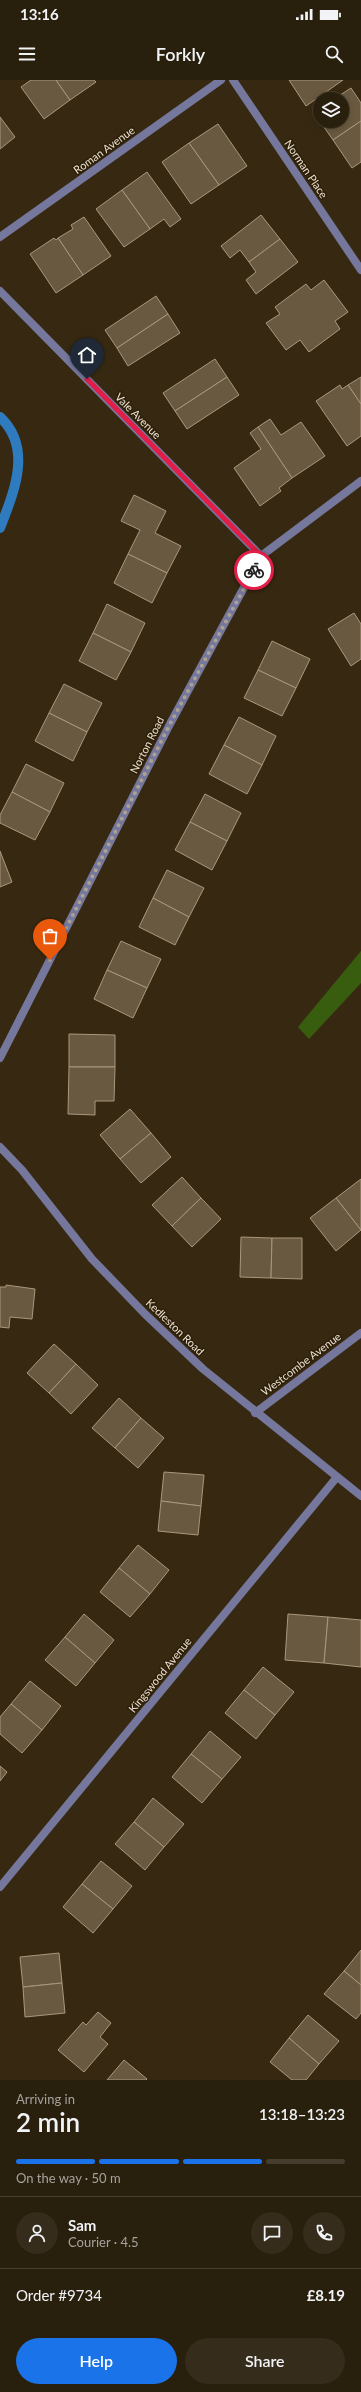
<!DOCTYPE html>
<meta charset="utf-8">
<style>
:root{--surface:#291f0d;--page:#352c1b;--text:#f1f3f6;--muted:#a5a29d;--line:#453d2e;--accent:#1a73e8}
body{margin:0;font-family:Lato,sans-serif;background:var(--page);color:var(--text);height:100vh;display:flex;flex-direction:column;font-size:15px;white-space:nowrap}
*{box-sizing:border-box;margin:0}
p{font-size:13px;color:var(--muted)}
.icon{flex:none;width:22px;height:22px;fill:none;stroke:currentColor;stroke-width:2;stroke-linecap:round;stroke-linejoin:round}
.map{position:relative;height:2000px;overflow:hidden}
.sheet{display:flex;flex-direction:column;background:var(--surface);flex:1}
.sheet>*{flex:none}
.buttons{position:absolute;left:313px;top:12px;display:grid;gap:8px}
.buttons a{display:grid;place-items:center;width:36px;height:36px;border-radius:50%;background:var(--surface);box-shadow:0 2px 6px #0003,0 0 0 1px var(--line);font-size:20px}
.pin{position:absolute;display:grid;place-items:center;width:34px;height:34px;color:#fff;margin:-41px -17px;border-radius:50% 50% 50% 0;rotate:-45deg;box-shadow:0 0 4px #0007}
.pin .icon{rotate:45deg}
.courier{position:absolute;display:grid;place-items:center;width:40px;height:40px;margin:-20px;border:3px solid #e11d48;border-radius:50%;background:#fff;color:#222;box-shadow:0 1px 5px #0007}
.headline em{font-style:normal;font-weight:600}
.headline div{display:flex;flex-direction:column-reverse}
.headline{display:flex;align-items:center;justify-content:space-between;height:68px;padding:0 16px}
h1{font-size:26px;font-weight:600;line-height:30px}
.bar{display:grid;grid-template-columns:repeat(4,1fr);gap:6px 4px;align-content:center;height:48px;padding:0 16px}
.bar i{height:5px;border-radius:3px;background:var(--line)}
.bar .current{background:var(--accent)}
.bar p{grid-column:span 4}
.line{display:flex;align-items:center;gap:10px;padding:0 16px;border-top:1px solid var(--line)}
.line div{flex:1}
.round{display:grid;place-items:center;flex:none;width:42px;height:42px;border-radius:21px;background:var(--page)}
.action{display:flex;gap:8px;margin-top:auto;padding:8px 16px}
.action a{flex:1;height:46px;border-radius:24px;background:var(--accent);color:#fff;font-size:16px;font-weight:600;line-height:46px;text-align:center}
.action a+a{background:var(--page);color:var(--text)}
.status{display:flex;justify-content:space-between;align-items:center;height:28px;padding:0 20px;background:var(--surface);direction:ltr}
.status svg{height:11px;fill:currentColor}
header{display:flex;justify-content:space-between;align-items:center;height:52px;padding:0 16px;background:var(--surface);font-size:18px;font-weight:600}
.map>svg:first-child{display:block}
.green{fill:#395d0f}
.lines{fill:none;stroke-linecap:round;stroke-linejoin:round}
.stream{stroke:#2e7cbf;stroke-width:10}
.building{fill:#695940;stroke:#aa987d}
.minor{stroke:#75779d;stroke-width:8}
.done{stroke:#ada190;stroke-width:4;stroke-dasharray:0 7.2}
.route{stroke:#e11d48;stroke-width:5}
.labels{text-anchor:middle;stroke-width:3;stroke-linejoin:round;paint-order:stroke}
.street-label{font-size:11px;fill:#ece2d4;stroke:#2d1f07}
</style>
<div class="status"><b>13:16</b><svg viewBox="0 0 49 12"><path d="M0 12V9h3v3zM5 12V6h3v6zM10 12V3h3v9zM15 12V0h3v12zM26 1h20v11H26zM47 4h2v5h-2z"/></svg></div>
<header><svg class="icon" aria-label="menu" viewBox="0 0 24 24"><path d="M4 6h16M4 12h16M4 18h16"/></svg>Forkly<svg class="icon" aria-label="search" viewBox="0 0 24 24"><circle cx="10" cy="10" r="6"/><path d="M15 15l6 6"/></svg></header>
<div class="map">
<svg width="361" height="2000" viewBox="0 0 361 2000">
<rect width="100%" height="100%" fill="#372911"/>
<polygon class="green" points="361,871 361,903 309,959 298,947"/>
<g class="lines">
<path class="stream" d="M0,337c33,31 14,75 0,111"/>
</g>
<g class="building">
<polygon points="31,0 56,0 70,20 44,39 21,7"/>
<polygon points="56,0 94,0 96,2 70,20"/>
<polygon points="289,0 343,0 306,26"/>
<polygon points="351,8 361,23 361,41 333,60 314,33 320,29 320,41 342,41 342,19 334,19"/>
<polygon points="0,37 15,57 0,69"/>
<polygon points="361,41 361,82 352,88 333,60"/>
<polygon points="218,44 247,86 219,105 189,63"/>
<polygon points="189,63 219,105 191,124 162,82"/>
<polygon points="147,92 181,139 170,147 164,139 150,149 122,110"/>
<polygon points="122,110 150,149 124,167 96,129"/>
<polygon points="261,135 280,159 249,182 240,170 230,178 221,166"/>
<polygon points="84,137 111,176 83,195 58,158 73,149 71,145"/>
<polygon points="54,158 56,160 58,158 83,195 56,213 30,174"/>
<polygon points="280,159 298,182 256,214 246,200 256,192 249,182"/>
<polygon points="324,200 348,232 335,241 340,249 309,272 300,260 286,270 266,243 280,234 275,227 306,204 311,210"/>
<polygon points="156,216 168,234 117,268 105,250"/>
<polygon points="168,234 180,253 128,286 117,268"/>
<polygon points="215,279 227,297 175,331 163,313"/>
<polygon points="227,297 239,315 187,349 175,331"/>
<polygon points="361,297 361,324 348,305"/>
<polygon points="340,305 342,309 348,305 361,324 361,356 347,366 316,321"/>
<polygon points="270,339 281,355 301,342 325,376 292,398 258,347"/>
<polygon points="258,347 292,398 279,408 281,411 260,426 234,388 261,369 250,353"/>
<polygon points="134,415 166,431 155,453 181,466 167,493 128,474 140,450 121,441"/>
<polygon points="128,474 167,493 152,523 114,503"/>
<polygon points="107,524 145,543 131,572 93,553"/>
<polygon points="354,533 361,544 361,579 351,586 328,549"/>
<polygon points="93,553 131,572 116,600 79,581"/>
<polygon points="272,561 310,579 296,608 258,590"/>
<polygon points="258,590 296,608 282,636 244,618"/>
<polygon points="64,604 102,623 87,652 49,633"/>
<polygon points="49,633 87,652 73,681 35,661"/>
<polygon points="239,637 276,656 262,685 224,665"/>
<polygon points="224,665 262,685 247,714 209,694"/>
<polygon points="26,684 64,703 50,732 12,712"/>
<polygon points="12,712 50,732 35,760 0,743 0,735"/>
<polygon points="205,714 241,733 227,761 190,742"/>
<polygon points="190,742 227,761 212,790 175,770"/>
<polygon points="0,771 12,802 0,807"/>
<polygon points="167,790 204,808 189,837 153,818"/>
<polygon points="153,818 189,837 175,865 139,847"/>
<polygon points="121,861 161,879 147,908 107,890"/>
<polygon points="107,890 147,908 133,938 94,919"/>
<polygon points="69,954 115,955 115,987 69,987"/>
<polygon points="69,987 115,987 114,1021 95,1021 95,1035 68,1034"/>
<polygon points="130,1029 151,1053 120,1079 100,1055"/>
<polygon points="151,1053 171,1077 141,1103 120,1079"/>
<polygon points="182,1097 201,1118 172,1146 152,1125"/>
<polygon points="361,1099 361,1150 336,1118"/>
<polygon points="201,1118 221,1139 192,1167 172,1146"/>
<polygon points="336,1118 361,1150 336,1171 310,1138"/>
<polygon points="241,1157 272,1158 271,1198 240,1197"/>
<polygon points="272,1158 302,1158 302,1199 271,1198"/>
<polygon points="6,1205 35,1209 32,1239 10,1237 9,1248 0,1247 0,1207 6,1207"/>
<polygon points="54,1264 76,1284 49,1313 27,1293"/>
<polygon points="76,1284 98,1305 71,1334 49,1313"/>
<polygon points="119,1318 141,1338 115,1368 92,1348"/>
<polygon points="141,1338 164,1358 138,1388 115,1368"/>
<polygon points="164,1392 204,1395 201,1426 161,1421"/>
<polygon points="161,1421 201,1426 198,1455 158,1451"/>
<polygon points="138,1465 169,1490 150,1514 119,1488"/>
<polygon points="119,1488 150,1514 130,1537 100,1512"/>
<polygon points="84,1534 114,1560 95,1583 65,1557"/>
<polygon points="288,1534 328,1537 324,1583 285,1580"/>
<polygon points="328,1537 361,1540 361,1587 324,1583"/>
<polygon points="65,1557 95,1583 76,1606 45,1580"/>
<polygon points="263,1587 294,1612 275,1635 244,1610"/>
<polygon points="30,1601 61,1626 42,1650 11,1624"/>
<polygon points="244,1610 275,1635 256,1659 225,1633"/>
<polygon points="11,1624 42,1650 22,1673 0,1654 0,1637"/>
<polygon points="210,1651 241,1677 222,1699 191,1674"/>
<polygon points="191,1674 222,1699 202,1723 172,1697"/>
<polygon points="0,1686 7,1692 0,1701"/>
<polygon points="153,1718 184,1744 164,1767 134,1742"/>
<polygon points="134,1742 164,1767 145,1790 115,1764"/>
<polygon points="101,1781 132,1806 113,1829 82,1804"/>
<polygon points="82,1804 113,1829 93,1853 63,1827"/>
<polygon points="361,1870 361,1905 344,1891"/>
<polygon points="59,1873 62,1903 23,1907 20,1877"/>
<polygon points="344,1891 361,1905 361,1933 356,1939 324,1914"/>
<polygon points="62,1903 65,1933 25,1937 23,1907"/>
<polygon points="98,1932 111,1943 100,1957 108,1964 84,1992 58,1970 83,1942 86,1945"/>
<polygon points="308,1935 339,1961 319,1984 289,1958"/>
<polygon points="289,1958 319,1984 306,2000 292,2000 270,1982"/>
<polygon points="124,1980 147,1999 146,2000 107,2000"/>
</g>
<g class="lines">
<g class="minor">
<polyline points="233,0 361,190"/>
<polyline points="0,157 221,0"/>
<polyline points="0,211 261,476"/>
<polyline points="0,978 170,644 261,476 361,401"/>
<polyline points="0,1067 22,1090 92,1179 145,1234 203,1289 361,1416"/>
<polyline points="255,1333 361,1253"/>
<polyline points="0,1807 337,1397"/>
</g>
</g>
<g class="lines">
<polyline class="done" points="50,880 170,644 254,490"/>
<polyline class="route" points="87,299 261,476 254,490"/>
</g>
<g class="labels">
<g class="street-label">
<text transform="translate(104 70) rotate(-36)" y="4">Roman Avenue</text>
<text transform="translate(306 89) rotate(56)" y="4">Norman Place</text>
<text transform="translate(138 336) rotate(45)" y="4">Vale Avenue</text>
<text transform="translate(147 665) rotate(-63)" y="4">Norton Road</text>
<text transform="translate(175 1247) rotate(44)" y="4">Kedleston Road</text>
<text transform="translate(301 1284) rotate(-37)" y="4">Westcombe Avenue</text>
<text transform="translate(160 1595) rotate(-51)" y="4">Kingswood Avenue</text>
</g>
</g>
</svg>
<div class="buttons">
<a><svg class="icon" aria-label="layers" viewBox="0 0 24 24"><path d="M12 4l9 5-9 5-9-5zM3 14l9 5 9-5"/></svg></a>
</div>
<div class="pin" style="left:50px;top:880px;background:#ea580c"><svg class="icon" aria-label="bag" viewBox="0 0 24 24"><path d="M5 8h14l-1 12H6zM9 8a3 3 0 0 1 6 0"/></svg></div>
<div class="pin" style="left:87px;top:299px;background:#1f2937"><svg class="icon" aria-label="home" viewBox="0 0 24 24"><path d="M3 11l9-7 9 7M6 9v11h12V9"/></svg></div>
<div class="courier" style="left:254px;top:490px"><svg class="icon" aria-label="bike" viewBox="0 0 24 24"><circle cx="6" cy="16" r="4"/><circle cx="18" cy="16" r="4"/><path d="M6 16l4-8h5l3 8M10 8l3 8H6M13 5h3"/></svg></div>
</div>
<section class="sheet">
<div class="headline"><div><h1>2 min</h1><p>Arriving in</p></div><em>13:18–13:23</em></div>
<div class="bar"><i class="current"></i><i class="current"></i><i class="current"></i><i></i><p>On the way · 50 m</p></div>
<div class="line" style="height:72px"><a class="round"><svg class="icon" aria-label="person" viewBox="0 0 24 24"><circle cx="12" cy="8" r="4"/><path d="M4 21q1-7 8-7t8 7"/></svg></a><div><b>Sam</b><p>Courier · 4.5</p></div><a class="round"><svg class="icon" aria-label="chat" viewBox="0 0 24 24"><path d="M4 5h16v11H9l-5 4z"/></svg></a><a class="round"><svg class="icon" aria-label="phone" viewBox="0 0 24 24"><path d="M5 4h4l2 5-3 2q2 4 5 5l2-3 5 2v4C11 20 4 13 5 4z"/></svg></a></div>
<div class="line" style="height:52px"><div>Order #9734</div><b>£8.19</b></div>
<div class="action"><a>Help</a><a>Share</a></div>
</section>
